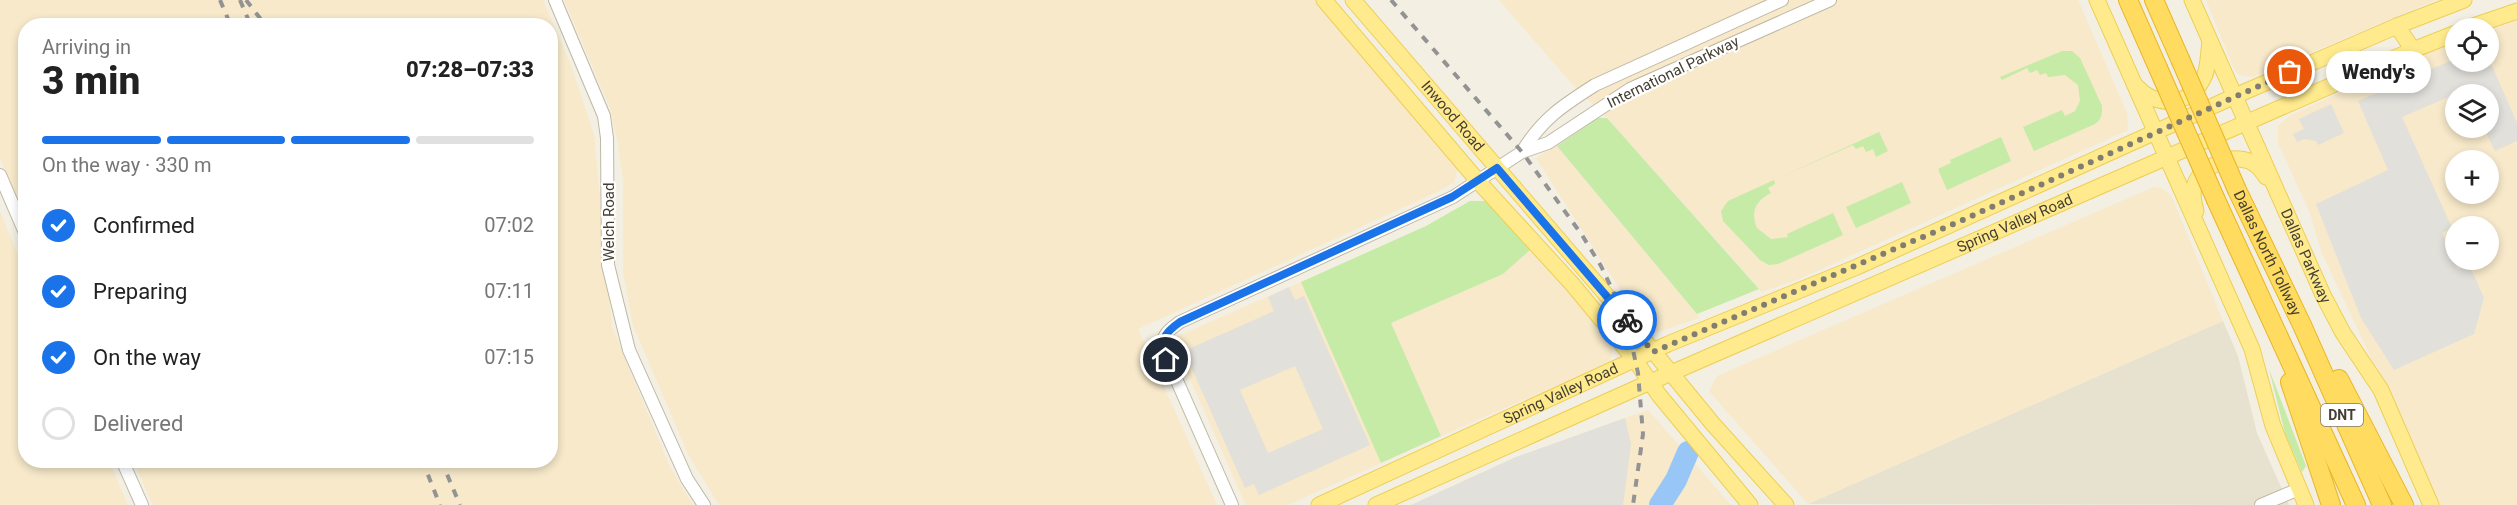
<!DOCTYPE html>
<meta charset="utf-8">
<style>
:root{--surface:#fff;--page:#f2f2f2;--text:#222;--muted:#767676;--line:#e0e0e0;--accent:#1a73e8}
body{margin:0;font-family:Roboto,sans-serif;background:var(--page);color:var(--text);height:100vh;display:flex;flex-direction:column;font-size:22px;white-space:nowrap}
*{box-sizing:border-box;margin:0}
p{font-size:20px;color:var(--muted)}
.icon{flex:none;width:33px;height:33px;fill:none;stroke:currentColor;stroke-width:2;stroke-linecap:round;stroke-linejoin:round}
.map{position:relative;flex:1;overflow:hidden}
.sheet{position:absolute;left:18px;top:18px;width:540px;height:450px;display:flex;flex-direction:column;background:var(--surface);border-radius:24px;box-shadow:0 3px 9px #0003}
.sheet>*{flex:none}
.buttons{position:absolute;left:2445px;top:18px;display:grid;gap:12px}
.buttons a{display:grid;place-items:center;width:54px;height:54px;border-radius:50%;background:var(--surface);box-shadow:0 3px 9px #0003;font-size:30px}
.pin{position:absolute;display:grid;place-items:center;width:51px;height:51px;color:#fff;margin:-26px;border:3px solid #fff;border-radius:50%;box-shadow:0 2px 6px #0007}
.courier{position:absolute;display:grid;place-items:center;width:60px;height:60px;margin:-30px;border:4px solid #1a73e8;border-radius:50%;background:#fff;color:#222;box-shadow:0 2px 8px #0007}
.bubble{position:absolute;height:42px;border-radius:21px;background:var(--surface);box-shadow:0 3px 9px #0003;font-size:20px;font-weight:800;line-height:42px;text-align:center}
.headline em{font-style:normal;font-weight:800}
.headline div{display:flex;flex-direction:column-reverse}
.headline{display:flex;align-items:center;justify-content:space-between;height:102px;padding:0 24px}
h1{font-size:39px;font-weight:800;line-height:45px}
.bar{display:grid;grid-template-columns:repeat(4,1fr);gap:9px 6px;align-content:center;height:72px;padding:0 24px}
.bar i{height:8px;border-radius:4px;background:var(--line)}
.bar .active{background:var(--accent)}
.bar p{grid-column:span 4}
ol{padding:0 24px;list-style:none}
li{display:flex;align-items:center;gap:18px;height:66px}
li p{margin-inline-start:auto}
li .icon{padding:6px;border-radius:50%;background:var(--accent);color:#fff;stroke-width:4}
li:last-child{color:var(--muted)}
li i{width:33px;height:33px;border:3px solid var(--line);border-radius:50%}
.map>svg:first-child{display:block}
.residential{fill:#e7e2cf}
.commercial{fill:#f7e9ca;fill-rule:evenodd}
.green{fill:#c5eba6}
.parking{fill:#e2e0db;fill-rule:evenodd}
.lines{fill:none;stroke-linecap:round;stroke-linejoin:round}
.river{stroke:#98c6f6;stroke-width:22}
.minor-casing{stroke:#beb8a4;stroke-width:14}
.major-casing{stroke:#edcf56;stroke-width:17}
.highway-casing{stroke:#e9b525;stroke-width:20}
.minor{stroke:#fff;stroke-width:12}
.major{stroke:#ffeb8e;stroke-width:15}
.highway{stroke:#ffdb60;stroke-width:18}
.rail{stroke:#939393;stroke-width:4;stroke-dasharray:8 8;stroke-linecap:butt}
.highway-bridge-casing{stroke:#e9b525;stroke-width:20;stroke-linecap:butt}
.highway-bridge{stroke:#ffdb60;stroke-width:18}
.done{stroke:#817d70;stroke-width:6;stroke-dasharray:0 10.8}
.route{stroke:#1a73e8;stroke-width:8}
.labels{text-anchor:middle;stroke-width:4.5;stroke-linejoin:round;paint-order:stroke}
.shield{fill:#fff;stroke:#7c7970;stroke-width:1.5}
.shield-label{font-size:14px;font-weight:bold;fill:#443f32}
.street-label{font-size:15px;fill:#443f32;stroke:#fff}
</style>
<div class="map">
<svg width="2517" height="505" viewBox="0 0 2517 505">
<rect width="100%" height="100%" fill="#f3efe2"/>
<polygon class="residential" points="2223,321 2238,356 2257,433 2289,505 1808,504"/>
<g class="commercial">
<polygon points="0,0 543,0 570,63 594,135 612,327 669,465 693,505 153,505 133,461 550,460 550,26 26,26 25,216 0,158"/>
<polygon points="564,0 1318,0 1459,164 1454,182 1437,192 1138,329 1217,505 719,505 688,454 633,325 623,272 623,180 617,138 610,108"/>
<polygon points="1499,0 2078,0 2127,113 2128,130 1797,280 1761,292 1758,287 1607,118 1573,85"/>
<polygon points="2206,0 2436,0 2253,77 2239,75 2235,71"/>
<path d="M2517,20v485h-77l-119,-254 -11,-38 -32,-70v-17l11,-10 126,-58 40,-16 1,20h32l1,-32zM2456,94h32v34h-32zM2456,160h32v34h-32zM2456,226h32v34h-32z"/>
<polygon points="1557,146 1697,314 1699,318 1658,332 1645,328 1536,158"/>
<polygon points="2154,187 2163,189 2171,195 2223,321 1808,504 1709,391 1717,376"/>
<polygon points="0,212 25,271 26,460 109,461 128,505 0,505"/>
<polygon points="1531,249 1614,344 1610,362 1441,436 1391,323 1503,274"/>
<polygon points="1301,282 1381,463 1288,505 1246,505 1175,345 1178,336"/>
<polygon points="1648,410 1731,505 1411,505 1516,457"/>
</g>
<g class="green">
<path d="M2062,51h10l8,7 22,48c0,8 0,13 -7,18l-61,27 -11,-24 39,-17 3,6 10,-5 5,-10 -2,-16 -13,-10 -17,2 -2,-4 -6,2 -3,-5 -7,3 -3,-5 -25,12 -2,-3z"/>
<polygon points="1598,118 1607,118 1759,289 1697,314 1557,146"/>
<path d="M1879,132l9,19 -12,6 -3,-8 -7,3 -3,-6 -7,3 -3,-4 -79,35 1,4 -7,4 3,5c-15,7 -21,19 -14,35l14,11 17,-2 -1,-3 46,-21 10,22 -65,29 -9,1 -9,-5 -37,-39 -2,-10 7,-10z"/>
<polygon points="2001,137 2011,161 1947,190 1938,169 1951,163 1950,160"/>
<polygon points="1902,182 1911,203 1856,228 1846,207"/>
<polygon points="1470,201 1488,201 1531,249 1503,274 1391,323 1441,436 1381,463 1301,282 1426,226"/>
<polygon points="2269,369 2306,466 2302,472 2285,433"/>
</g>
<g class="parking">
<polygon points="2455,59 2456,62 2488,62 2489,59 2517,123 2517,141 2495,151 2484,128 2488,128 2488,94 2469,94 2467,89 2402,117 2452,228 2442,233 2458,269 2469,264 2484,298 2474,334 2394,370 2361,318 2316,204 2388,170 2358,101"/>
<polygon points="2331,104 2344,133 2318,145 2316,141 2304,139 2297,142 2293,134 2304,129 2299,119"/>
<path d="M1289,287l6,13 9,-4 66,149 -111,50 -5,-11 -9,4 -61,-137 90,-40 -6,-14zM1295,366l28,63 -55,24 -28,-63z"/>
<polygon points="1625,418 1631,444 1623,505 1411,505 1516,457"/>
</g>
<g class="lines">
<polyline class="river" points="1660,505 1676,480 1688,452"/>
<g class="minor-casing">
<g id="minor">
<polyline points="555,0 604,116 607,138 608,265 629,350 687,479 704,505"/>
<path d="M1522,152c20,-33 40,-46 73,-67l187,-85"/>
<polyline points="0,175 26,235"/>
<polyline points="122,460 142,505"/>
<path d="M1232,505l-70,-158c1,-13 7,-17 18,-25l273,-125 69,-45 26,-9 82,-54 200,-89"/>
<polyline points="2261,505 2299,489"/>
</g>
</g>
<g class="major-casing">
<g id="major">
<polyline points="1324,0 1478,181 1573,285 1635,360 1659,395 1750,505"/>
<path id="s1" d="M1353,0l273,318 86,105 74,82"/>
<polyline points="2097,0 2252,349 2273,426 2306,505"/>
<path id="s2" d="M2192,0l131,295 20,38 38,57 50,115"/>
<polyline points="2397,26 2413,50"/>
<polyline points="2467,28 2517,11"/>
<path d="M2136,86c20,22 53,21 67,-7 6,-10 5,-26 7,-37"/>
<path d="M2196,211c-2,-7 -4,-17 -2,-24 5,-20 36,-33 55,-26 8,3 12,9 17,16"/>
<path id="s3" d="M1319,505l349,-161 189,-77 378,-171 162,-70 67,-26"/>
<path id="s4" d="M1376,505l263,-118 774,-337 43,-17"/>
</g>
</g>
<g class="highway-casing">
<g id="highway">
<polyline points="2128,0 2158,68"/>
<polyline points="2154,0 2180,59"/>
<path id="s5" d="M2237,190l65,135 80,180"/>
<polyline points="2216,200 2356,505"/>
<polyline points="2339,379 2404,505"/>
<polyline points="2290,382 2331,505"/>
</g>
</g>
<use href="#minor" class="minor"/>
<use href="#major" class="major"/>
<use href="#highway" class="highway"/>
<g class="rail">
<polyline points="220,0 231,26"/>
<polyline points="240,0 251,26"/>
<polyline points="246,0 266,26"/>
<polyline points="1391,0 1522,152 1582,235 1601,266 1626,318 1638,373 1643,434 1633,505"/>
<polyline points="422,460 440,505"/>
<polyline points="441,460 460,505"/>
</g>
<g class="highway-bridge-casing">
<g id="highway-bridge">
<polyline points="2180,59 2237,190"/>
<polyline points="2158,68 2216,200"/>
</g>
</g>
<use href="#highway-bridge" class="highway-bridge"/>
</g>
<g class="lines">
<polyline class="done" points="1627,320 1653,352 1965,219 2290,72"/>
<path class="route" d="M1166,360c-7,-19 -2,-27 14,-38l272,-125 45,-29 130,152"/>
</g>
<g class="labels">
<rect class="shield" x="2321" y="404" width="42" height="22" rx="4.5"/>
<g class="shield-label">
<text x="2342" y="420">DNT</text>
</g>
<g class="street-label">
<text transform="translate(1673 72) rotate(-26)" y="5">International Parkway</text>
<text dy="5" stroke="none"><textPath href="#s1" startOffset="153">Inwood Road</textPath></text>
<text transform="translate(609 222) rotate(-90)" y="5">Welch Road</text>
<text dy="5" stroke="none"><textPath href="#s4" startOffset="698">Spring Valley Road</textPath></text>
<text dy="5" stroke="none"><textPath href="#s5" startOffset="70">Dallas North Tollway</textPath></text>
<text dy="5" stroke="none"><textPath href="#s2" startOffset="280">Dallas Parkway</textPath></text>
<text dy="5" stroke="none"><textPath href="#s3" startOffset="266">Spring Valley Road</textPath></text>
</g>
</g>
</svg>
<div class="buttons">
<a><svg class="icon" aria-label="locate" viewBox="0 0 24 24"><circle cx="12" cy="12" r="6"/><path d="M12 2v4M12 18v4M2 12h4M18 12h4"/></svg></a>
<a><svg class="icon" aria-label="layers" viewBox="0 0 24 24"><path d="M12 4l9 5-9 5-9-5zM3 14l9 5 9-5"/></svg></a>
<a>+</a>
<a>−</a>
</div>
<div class="pin" style="left:2290px;top:72px;background:#ea580c"><svg class="icon" aria-label="bag" viewBox="0 0 24 24"><path d="M5 8h14l-1 12H6zM9 8a3 3 0 0 1 6 0"/></svg></div>
<div class="pin" style="left:1166px;top:360px;background:#1f2937"><svg class="icon" aria-label="home" viewBox="0 0 24 24"><path d="M3 11l9-7 9 7M6 9v11h12V9"/></svg></div>
<div class="courier" style="left:1627px;top:320px"><svg class="icon" aria-label="bike" viewBox="0 0 24 24"><circle cx="6" cy="16" r="4"/><circle cx="18" cy="16" r="4"/><path d="M6 16l4-8h5l3 8M10 8l3 8H6M13 5h3"/></svg></div>
<div class="bubble" style="left:2326px;top:51px;width:105px">Wendy's</div>
<section class="sheet">
<div class="headline"><div><h1>3 min</h1><p>Arriving in</p></div><em>07:28–07:33</em></div>
<div class="bar"><i class="active"></i><i class="active"></i><i class="active"></i><i></i><p>On the way · 330 m</p></div>
<ol>
<li><svg class="icon" aria-label="check" viewBox="0 0 24 24"><path d="M5 12l5 5 9-10"/></svg>Confirmed<p>07:02</p></li>
<li><svg class="icon" aria-label="check" viewBox="0 0 24 24"><path d="M5 12l5 5 9-10"/></svg>Preparing<p>07:11</p></li>
<li><svg class="icon" aria-label="check" viewBox="0 0 24 24"><path d="M5 12l5 5 9-10"/></svg>On the way<p>07:15</p></li>
<li><i></i>Delivered</li>
</ol>
</section>
</div>
